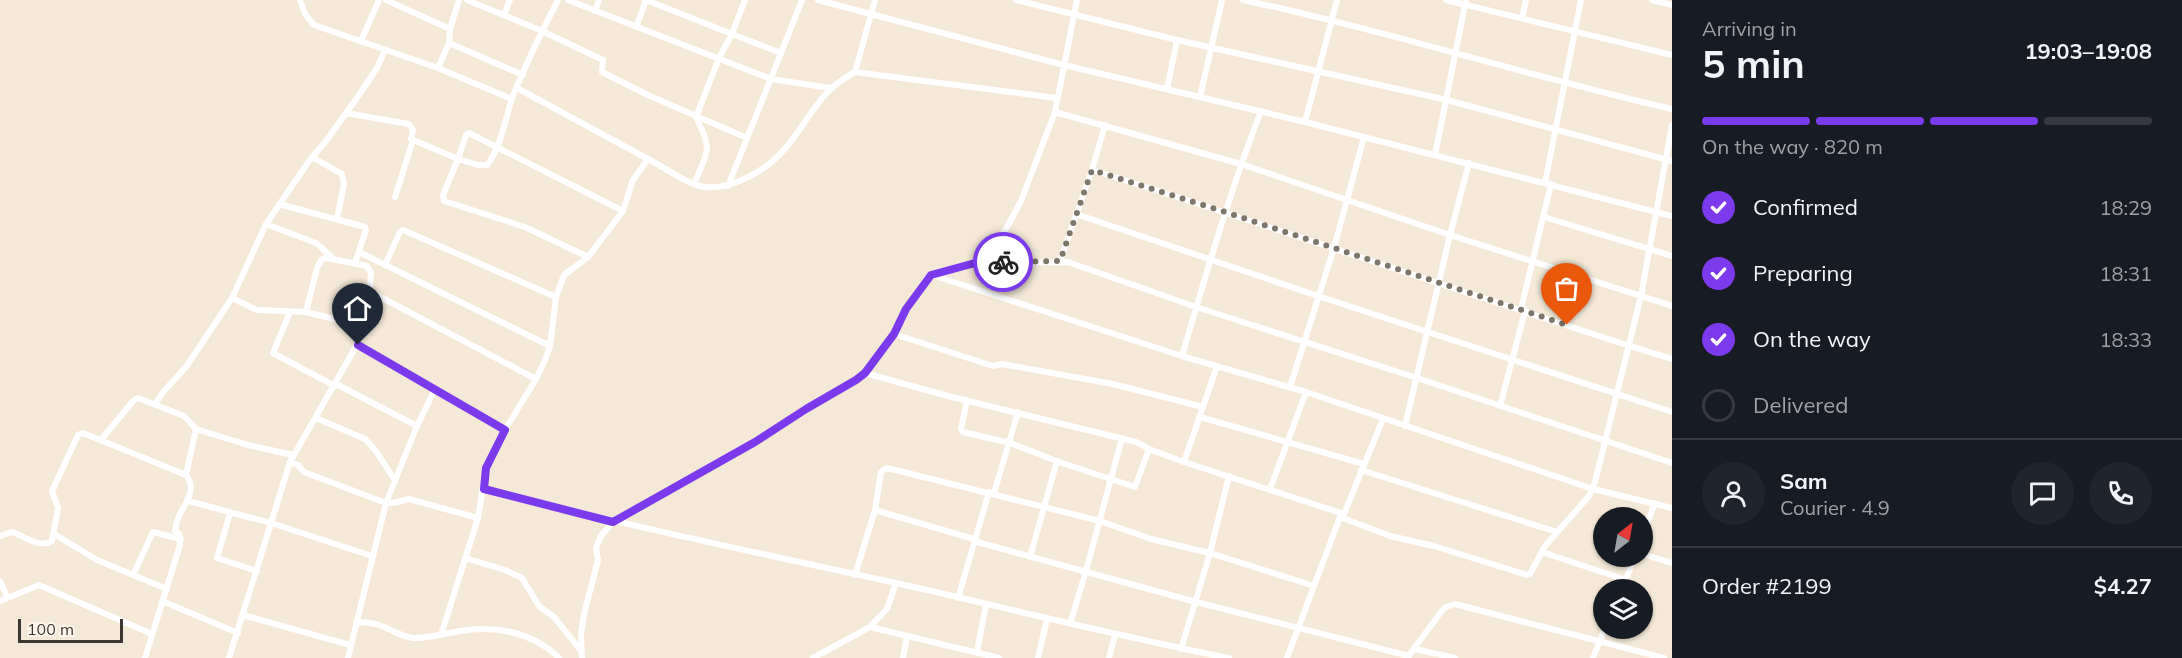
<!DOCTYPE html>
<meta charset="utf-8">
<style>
:root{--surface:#171b24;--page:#20242c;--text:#f1f3f6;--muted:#9ea1a6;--line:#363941;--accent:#7c3aed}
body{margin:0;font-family:Mulish,sans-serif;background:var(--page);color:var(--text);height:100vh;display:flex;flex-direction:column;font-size:22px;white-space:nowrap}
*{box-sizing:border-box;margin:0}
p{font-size:20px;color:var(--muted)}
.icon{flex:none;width:33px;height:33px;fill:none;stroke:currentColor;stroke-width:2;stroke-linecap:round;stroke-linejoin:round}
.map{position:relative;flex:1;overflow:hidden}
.details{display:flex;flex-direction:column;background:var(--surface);width:510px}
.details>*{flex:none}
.needle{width:39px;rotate:31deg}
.fabs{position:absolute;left:1593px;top:507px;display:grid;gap:12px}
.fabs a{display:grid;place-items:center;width:60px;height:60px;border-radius:50%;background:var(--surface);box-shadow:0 2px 4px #0004;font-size:30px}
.scale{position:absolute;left:18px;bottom:15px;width:105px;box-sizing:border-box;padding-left:6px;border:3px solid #3c3831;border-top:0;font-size:16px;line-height:21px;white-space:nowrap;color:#3c3831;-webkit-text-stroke:4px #fdf7ec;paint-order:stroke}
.pin{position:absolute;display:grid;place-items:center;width:51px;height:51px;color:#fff;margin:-62px -26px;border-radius:50% 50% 50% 0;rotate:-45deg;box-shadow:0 0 6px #0007}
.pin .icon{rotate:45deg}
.courier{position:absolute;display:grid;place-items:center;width:60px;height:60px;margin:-30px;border:4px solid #7c3aed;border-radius:50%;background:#fff;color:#222;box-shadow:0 2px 8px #0007}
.headline em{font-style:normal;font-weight:700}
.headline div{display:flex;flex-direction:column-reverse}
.headline{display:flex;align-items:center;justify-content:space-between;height:102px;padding:0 30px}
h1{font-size:39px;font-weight:700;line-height:45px}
.bar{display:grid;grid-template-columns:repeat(4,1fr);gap:9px 6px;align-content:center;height:72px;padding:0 30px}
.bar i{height:8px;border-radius:4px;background:var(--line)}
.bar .current{background:var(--accent)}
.bar p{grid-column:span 4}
.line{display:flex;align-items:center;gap:15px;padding:0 30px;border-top:2px solid var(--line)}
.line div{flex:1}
.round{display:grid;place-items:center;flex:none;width:63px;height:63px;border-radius:32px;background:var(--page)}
ol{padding:0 30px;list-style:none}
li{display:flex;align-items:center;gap:18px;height:66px}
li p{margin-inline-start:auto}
li .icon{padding:6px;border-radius:50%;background:var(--accent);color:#fff;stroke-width:4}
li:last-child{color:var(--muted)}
li i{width:33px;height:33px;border:3px solid var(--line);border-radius:50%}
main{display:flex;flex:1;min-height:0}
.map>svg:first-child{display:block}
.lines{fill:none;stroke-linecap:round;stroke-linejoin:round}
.minor{stroke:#fff;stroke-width:6}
.done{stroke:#7c766b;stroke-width:6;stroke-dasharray:0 10.8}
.route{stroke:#7c3aed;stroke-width:8}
</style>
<main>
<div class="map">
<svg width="1672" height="658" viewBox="0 0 1672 658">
<rect width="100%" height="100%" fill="#f4e9d7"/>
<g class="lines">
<g class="minor">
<polyline points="300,0 305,14 314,25 438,68 512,99"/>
<polyline points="386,0 450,29"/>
<polyline points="467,0 542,31 603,60 602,72 650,96 747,138"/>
<path d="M558,0c-16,31 -32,63 -45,96 -8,22 -11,50 -26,69h-9l-20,-6 -15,36 1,6 81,26 63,30"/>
<polyline points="568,0 771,79 830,88"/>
<polyline points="818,0 1064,65 1305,122 1672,216"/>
<polyline points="1016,0 1177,40 1447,100 1672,161"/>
<path d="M1243,0c145,31 285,76 429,109"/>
<polyline points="1446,0 1672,55"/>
<polyline points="1652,0 1672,5"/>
<polyline points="595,11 599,0"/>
<polyline points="504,15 510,0"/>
<polyline points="1522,18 1526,0"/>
<polyline points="636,27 646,0 732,34 745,0"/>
<polyline points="361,41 379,0"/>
<polyline points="449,43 523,75"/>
<polyline points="438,68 449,43 450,29 459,0"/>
<polyline points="855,72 1056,98"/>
<polyline points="517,88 648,159"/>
<polyline points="1167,89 1177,40"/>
<polyline points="1200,97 1222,0"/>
<polyline points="1055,112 1241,164 1450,235 1672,306"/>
<polyline points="346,113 409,124 413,130 411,139 458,159 466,135 469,133 623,211"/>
<polyline points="1305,122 1337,0"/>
<polyline points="1435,155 1466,0"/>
<polyline points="312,157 342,174 344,184 337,219"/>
<path d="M1092,170c194,60 386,129 580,189"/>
<polyline points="1545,183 1581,0"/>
<path d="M694,184c14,-34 19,-33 2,-67l23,-59 13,-24 49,19 21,-53"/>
<polyline points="728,186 781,53"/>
<polyline points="395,197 413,140"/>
<polyline points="279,204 365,227 366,230 355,263"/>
<polyline points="1076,214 1318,296 1672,412"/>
<polyline points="1544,217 1672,256"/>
<polyline points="266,224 316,243 334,259"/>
<polyline points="359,252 550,346"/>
<polyline points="1060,261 1092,170 1105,125"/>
<polyline points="975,263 1068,262 1196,307 1417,378 1672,463"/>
<polyline points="385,265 400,232 403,230 556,297"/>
<polyline points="932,275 1182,356 1306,392 1593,489 1672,508"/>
<polyline points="371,292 536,379"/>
<polyline points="1521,309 1551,184"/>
<polyline points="290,312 273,353 335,386"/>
<polyline points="306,312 367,327"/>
<polyline points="894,334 993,366 1002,364 1113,384 1203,407"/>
<polyline points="358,345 505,430"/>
<path d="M1182,356c24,-82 48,-165 79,-245"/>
<polyline points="865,373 948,396 1136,442 1149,449 1184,462 1344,514"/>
<polyline points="336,384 417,426 386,503 348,658"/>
<polyline points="1290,387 1334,248 1364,137"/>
<polyline points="967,400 961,429 963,432 1010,443 1062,463 1135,487 1149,449"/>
<polyline points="155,404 164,391 186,367 232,298 266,224 309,161 326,141 359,95 377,68 385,50"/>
<polyline points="1500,406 1525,311"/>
<polyline points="1200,417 1364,464"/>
<polyline points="316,418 365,439 376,451 394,479"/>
<polyline points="417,426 435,389"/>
<polyline points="1405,426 1450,235 1469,163"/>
<polyline points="196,429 248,445 293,455"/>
<path d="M101,440l32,-39 5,-3 46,18 12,13 -10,46c13,16 -4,31 -9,46 -1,3 -1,7 -2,10l4,3 1,11 -35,113"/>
<polyline points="290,462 298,465 304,472 386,503 394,503 409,499 478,518"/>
<polyline points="1184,462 1217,366"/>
<polyline points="1361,470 1557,532"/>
<path d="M484,489c136,35 274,64 412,94 111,25 221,53 333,75"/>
<polyline points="1270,489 1306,392"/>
<polyline points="994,493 1018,412"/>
<polyline points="188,501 271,523 372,556"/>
<polyline points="875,510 974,539"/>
<polyline points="230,513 217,558 257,571"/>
<polyline points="1340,517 1390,536 1434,546 1527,575 1530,574 1545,546 1589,496 1595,482 1641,296 1672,125"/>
<polyline points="54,534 97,560 167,589"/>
<path d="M0,536l12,-4c12,4 28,17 40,9l6,-33 -6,-17 26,-56 5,-2 103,42"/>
<polyline points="1642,536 1655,503"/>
<polyline points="974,541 1196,602 1409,656"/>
<polyline points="1542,552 1626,580"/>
<polyline points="1642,554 1672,563"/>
<polyline points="1030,557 1057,461"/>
<polyline points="465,558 505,570 522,578 539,606 555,618 581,651"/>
<polyline points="133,575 153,532 181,539"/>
<polyline points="855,575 875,510 881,472 887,468 1100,521 1151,539 1210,553 1314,586"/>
<polyline points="0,581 7,597"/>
<polyline points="1622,590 1635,556"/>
<polyline points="958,598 989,492"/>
<polyline points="0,601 39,585 152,634"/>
<polyline points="162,601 238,633"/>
<polyline points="243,615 350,645"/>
<path d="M356,622c8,0 16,1 23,3 12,4 22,12 35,13 16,0 31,-4 46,-7 35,-6 73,1 99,27"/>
<polyline points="1070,624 1086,571 1122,438"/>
<polyline points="870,627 999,658"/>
<path d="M441,635l37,-117 8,-50 19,-38 31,-51 9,-19 5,-14 6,-49 8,-22 24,-18 35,-46 10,-31 15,-21c16,8 40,26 57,28 26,3 60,-16 77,-35 28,-30 33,-59 73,-80l20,-72"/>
<polyline points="1181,649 1210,553 1229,476"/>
<polyline points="1415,649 1455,658"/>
<polyline points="977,652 986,604"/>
<polyline points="229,658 290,462 367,327 371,273 367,266 327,258 322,259 317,268 306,312 257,310 232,298"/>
<polyline points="582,658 581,634 584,614 598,560 596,548 601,536 613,522 755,442 806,409 856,380 865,373 894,334 906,309 927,278 937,272 975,263 989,251 1006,229 1021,201 1055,112 1077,0"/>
<polyline points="813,658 870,627 887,609 896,583"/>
<polyline points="903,658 907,636"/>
<polyline points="1038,658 1047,619"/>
<polyline points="1109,658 1115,635"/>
<polyline points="1287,658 1340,517 1344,514 1383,419"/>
<polyline points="1407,658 1444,608 1455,604 1664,658"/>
<polyline points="1593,658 1605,628"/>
</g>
</g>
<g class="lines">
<polyline class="done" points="1003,262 1060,261 1092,170 1225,212 1567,325"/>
<polyline class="route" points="358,345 505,430 486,468 484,489 613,522 755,442 806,409 856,380 865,373 894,334 906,309 931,275 975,263 1003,262"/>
</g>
</svg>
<div class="fabs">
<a><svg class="needle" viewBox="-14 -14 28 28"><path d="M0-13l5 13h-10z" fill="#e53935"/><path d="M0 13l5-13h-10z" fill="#9ea1a6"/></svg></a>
<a><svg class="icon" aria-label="layers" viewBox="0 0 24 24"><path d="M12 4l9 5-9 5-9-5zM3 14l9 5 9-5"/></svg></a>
</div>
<div class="scale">100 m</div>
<div class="pin" style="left:1567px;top:325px;background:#ea580c"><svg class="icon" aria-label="bag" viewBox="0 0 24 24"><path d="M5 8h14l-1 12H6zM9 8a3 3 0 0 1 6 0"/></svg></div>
<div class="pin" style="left:358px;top:345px;background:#1f2937"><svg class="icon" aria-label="home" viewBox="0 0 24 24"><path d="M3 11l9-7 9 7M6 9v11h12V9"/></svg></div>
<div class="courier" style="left:1003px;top:262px"><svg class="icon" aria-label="bike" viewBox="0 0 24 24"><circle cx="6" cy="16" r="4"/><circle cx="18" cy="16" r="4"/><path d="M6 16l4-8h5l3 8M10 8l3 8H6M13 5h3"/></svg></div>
</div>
<section class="details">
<div class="headline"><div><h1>5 min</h1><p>Arriving in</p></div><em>19:03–19:08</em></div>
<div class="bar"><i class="current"></i><i class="current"></i><i class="current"></i><i></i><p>On the way · 820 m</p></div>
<ol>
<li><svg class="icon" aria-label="check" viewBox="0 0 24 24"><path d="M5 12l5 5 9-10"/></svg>Confirmed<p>18:29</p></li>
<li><svg class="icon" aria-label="check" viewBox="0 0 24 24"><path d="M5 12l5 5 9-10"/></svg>Preparing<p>18:31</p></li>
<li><svg class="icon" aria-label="check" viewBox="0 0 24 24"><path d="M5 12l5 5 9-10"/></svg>On the way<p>18:33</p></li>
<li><i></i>Delivered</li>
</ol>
<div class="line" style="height:108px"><a class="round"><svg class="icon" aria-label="person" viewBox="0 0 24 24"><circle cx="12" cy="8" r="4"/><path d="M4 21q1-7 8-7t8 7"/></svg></a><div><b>Sam</b><p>Courier · 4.9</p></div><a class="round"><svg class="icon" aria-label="chat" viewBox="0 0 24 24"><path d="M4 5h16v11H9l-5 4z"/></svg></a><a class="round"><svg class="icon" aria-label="phone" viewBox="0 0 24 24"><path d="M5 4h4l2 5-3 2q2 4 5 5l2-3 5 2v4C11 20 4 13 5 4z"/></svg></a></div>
<div class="line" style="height:78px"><div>Order #2199</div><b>$4.27</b></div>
</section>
</main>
